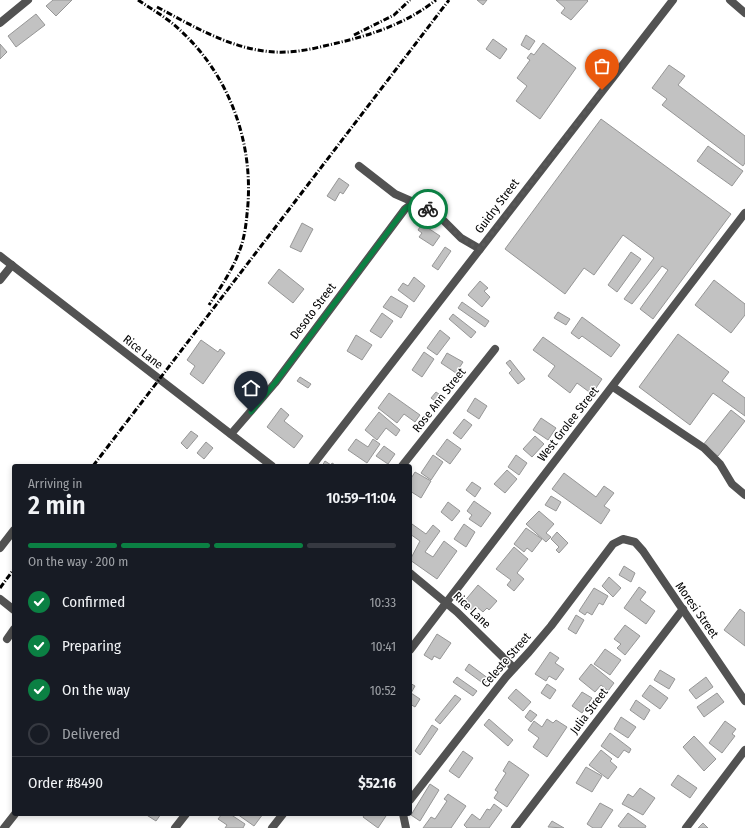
<!DOCTYPE html>
<meta charset="utf-8">
<style>
:root{--surface:#171b24;--page:#20242c;--text:#f1f3f6;--muted:#9ea1a6;--line:#363941;--accent:#0b8043}
body{margin:0;font-family:"Fira Sans Condensed",sans-serif;background:var(--page);color:var(--text);height:100vh;display:flex;flex-direction:column;font-size:15px;white-space:nowrap}
*{box-sizing:border-box;margin:0}
p{font-size:13px;color:var(--muted)}
.icon{flex:none;width:22px;height:22px;fill:none;stroke:currentColor;stroke-width:2;stroke-linecap:round;stroke-linejoin:round}
.map{position:relative;flex:1;overflow:hidden}
.sheet{position:absolute;left:12px;top:464px;width:400px;height:352px;display:flex;flex-direction:column;background:var(--surface);border-radius:4px;box-shadow:0 2px 6px #0003}
.sheet>*{flex:none}
.pin{position:absolute;display:grid;place-items:center;width:34px;height:34px;color:#fff;margin:-41px -17px;border-radius:50% 50% 50% 0;rotate:-45deg;box-shadow:0 0 4px #0007}
.pin .icon{rotate:45deg}
.courier{position:absolute;display:grid;place-items:center;width:40px;height:40px;margin:-20px;border:3px solid #0b8043;border-radius:50%;background:#fff;color:#222;box-shadow:0 1px 5px #0007}
.headline em{font-style:normal;font-weight:600}
.headline div{display:flex;flex-direction:column-reverse}
.headline{display:flex;align-items:center;justify-content:space-between;height:68px;padding:0 16px}
h1{font-size:26px;font-weight:600;line-height:30px}
.bar{display:grid;grid-template-columns:repeat(4,1fr);gap:6px 4px;align-content:center;height:48px;padding:0 16px}
.bar i{height:5px;border-radius:3px;background:var(--line)}
.bar .current{background:var(--accent)}
.bar p{grid-column:span 4}
.line{display:flex;align-items:center;gap:10px;padding:0 16px;border-top:1px solid var(--line)}
.line div{flex:1}
ol{padding:0 16px;list-style:none}
li{display:flex;align-items:center;gap:12px;height:44px}
li p{margin-inline-start:auto}
li .icon{padding:4px;border-radius:50%;background:var(--accent);color:#fff;stroke-width:4}
li:last-child{color:var(--muted)}
li i{width:22px;height:22px;border:2px solid var(--line);border-radius:50%}
.map>svg:first-child{display:block}
.building{fill:#c2c2c2;stroke:#969696}
.lines{fill:none;stroke-linecap:round;stroke-linejoin:round}
.minor{stroke:#525252;stroke-width:8}
.tertiary{stroke:#525252;stroke-width:8}
.rail{stroke:#000;stroke-width:3;stroke-dasharray:6 2 1 2;stroke-linecap:butt}
.done{stroke:#595959;stroke-width:4;stroke-dasharray:0 7.2}
.route{stroke:#0b8043;stroke-width:5}
.labels{text-anchor:middle;stroke-width:3;stroke-linejoin:round;paint-order:stroke}
.street-label{font-size:12px;fill:#000;stroke:#fff}
</style>
<div class="map">
<svg width="745" height="828" viewBox="0 0 745 828">
<rect width="100%" height="100%" fill="#fff"/>
<g class="building">
<polygon points="53,0 72,0 56,16 46,6"/>
<polygon points="477,0 487,0 483,5"/>
<polygon points="556,0 587,0 588,1 571,20 561,13 565,8"/>
<polygon points="36,14 45,25 16,47 8,36"/>
<polygon points="526,35 535,41 529,50 521,45"/>
<polygon points="493,39 507,49 500,59 486,49"/>
<polygon points="543,43 576,68 540,119 516,101 527,86 517,78 530,60 527,58 531,53 534,55"/>
<polygon points="0,44 7,52 0,59"/>
<polygon points="669,65 685,76 678,85 745,136 745,163 743,166 662,105 667,99 652,88"/>
<polygon points="601,119 731,214 653,319 640,309 668,270 662,266 632,304 624,299 654,258 623,235 594,275 584,268 565,294 505,249"/>
<polygon points="708,146 743,171 732,186 697,161"/>
<polygon points="339,178 349,185 343,194 340,192 335,201 327,196"/>
<polygon points="302,223 313,229 301,252 290,247"/>
<polygon points="422,224 440,236 433,246 419,237 422,233 418,230"/>
<polygon points="445,247 451,251 438,270 432,266"/>
<polygon points="631,252 641,259 617,292 608,285"/>
<polygon points="279,269 304,289 293,303 268,283"/>
<polygon points="414,277 425,286 414,302 398,290 403,283 408,286"/>
<polygon points="714,280 745,304 745,315 731,333 695,305"/>
<polygon points="480,281 488,288 484,291 490,297 482,307 468,295"/>
<polygon points="391,296 408,306 401,318 383,307"/>
<polygon points="462,302 489,321 485,327 458,308"/>
<polygon points="558,312 570,319 566,325 554,318"/>
<polygon points="382,313 393,321 381,338 370,331"/>
<polygon points="453,314 476,332 471,338 449,319"/>
<polygon points="582,317 620,345 611,357 582,336 579,339 571,333"/>
<polygon points="440,330 450,338 437,355 427,348"/>
<polygon points="678,334 729,372 722,381 745,398 745,416 713,393 690,425 639,387"/>
<polygon points="356,335 372,345 362,360 347,351"/>
<polygon points="543,337 602,379 592,394 577,383 570,393 548,376 555,366 533,350"/>
<polygon points="201,340 218,352 220,349 225,353 203,384 190,374 195,366 187,360"/>
<polygon points="424,352 434,359 422,377 412,370"/>
<polygon points="447,353 463,362 456,373 441,363"/>
<polygon points="510,360 525,379 518,384 509,373 512,370 506,363"/>
<polygon points="300,377 311,384 308,388 297,381"/>
<polygon points="436,392 443,397 438,403 431,398"/>
<polygon points="389,393 420,415 415,422 404,414 397,423 378,408"/>
<polygon points="475,398 487,406 479,419 467,411"/>
<polygon points="281,408 289,415 284,421 303,436 294,448 267,427"/>
<polygon points="731,410 745,421 718,456 703,445"/>
<polygon points="379,412 400,430 396,436 386,428 377,440 365,430"/>
<polygon points="541,418 556,428 548,440 533,430"/>
<polygon points="464,419 472,425 461,439 453,433"/>
<polygon points="191,431 198,436 187,449 181,443"/>
<polygon points="535,436 544,444 532,457 523,449"/>
<polygon points="356,439 368,447 373,439 380,444 367,463 348,450"/>
<polygon points="447,439 461,449 450,464 436,454"/>
<polygon points="206,442 213,448 204,459 197,453"/>
<polygon points="384,446 395,454 388,464 376,456"/>
<polygon points="433,455 443,462 431,480 421,473"/>
<polygon points="516,455 527,463 519,475 508,467"/>
<polygon points="325,461 331,465 332,463 337,466 322,466"/>
<polygon points="507,470 517,479 505,493 494,484"/>
<polygon points="415,472 431,481 421,498 410,491 410,480"/>
<polygon points="564,473 596,497 604,486 614,493 604,506 610,510 601,524 552,489"/>
<polygon points="472,482 481,488 475,497 466,490"/>
<polygon points="551,496 561,502 556,511 545,505"/>
<polygon points="474,501 491,513 481,527 469,519 472,515 467,511"/>
<polygon points="448,502 460,511 452,521 441,512"/>
<polygon points="539,511 554,524 546,533 551,537 546,542 526,524"/>
<polygon points="412,524 426,534 433,525 440,531 425,552 433,557 444,541 457,551 437,579 410,560 420,541 410,534 410,527"/>
<polygon points="464,524 475,532 466,547 454,539"/>
<polygon points="526,528 542,539 532,552 527,548 524,552 514,544"/>
<polygon points="557,532 568,543 559,553 556,550 559,547 551,539"/>
<polygon points="514,547 528,559 517,573 524,579 514,591 507,585 511,580 496,569"/>
<polygon points="624,566 635,573 631,582 619,575"/>
<polygon points="609,577 621,588 613,597 602,586"/>
<polygon points="478,585 497,601 489,610 487,608 483,612 476,606 472,610 463,603"/>
<polygon points="639,587 646,592 640,600 655,611 646,624 624,608"/>
<polygon points="594,588 608,596 603,605 599,603 592,615 587,612 585,615 579,611"/>
<polygon points="740,609 745,613 745,646 724,630"/>
<polygon points="576,615 584,620 576,634 568,629"/>
<polygon points="625,625 640,636 625,655 617,648 621,644 614,639"/>
<polygon points="437,634 451,643 440,659 434,656 432,660 424,655"/>
<polygon points="605,649 621,660 610,675 594,664"/>
<polygon points="550,652 559,658 555,663 564,669 556,680 549,676 546,681 535,674"/>
<polygon points="469,664 489,679 484,684 465,670"/>
<polygon points="591,664 614,683 608,691 601,685 595,692 579,679"/>
<polygon points="660,670 675,679 669,689 654,680"/>
<polygon points="457,677 477,691 473,696 453,682"/>
<polygon points="706,677 713,687 696,699 689,690"/>
<polygon points="410,683 415,686 411,693 420,699 415,707 410,704"/>
<polygon points="547,684 556,690 550,699 541,693"/>
<polygon points="650,685 668,698 660,709 642,696"/>
<polygon points="516,689 531,702 523,711 508,698"/>
<polygon points="582,692 592,698 582,713 572,706"/>
<polygon points="717,693 724,702 704,717 697,707"/>
<polygon points="455,695 461,699 440,724 435,720"/>
<polygon points="636,700 650,710 644,720 630,710"/>
<polygon points="530,710 537,715 531,722 525,717"/>
<polygon points="621,717 636,727 628,738 614,729"/>
<polygon points="489,719 513,740 508,746 484,725"/>
<polygon points="547,719 553,723 556,720 567,727 547,757 533,747 539,738 528,730 534,721 542,727"/>
<polygon points="725,721 736,729 732,734 735,736 722,753 709,743"/>
<polygon points="432,725 438,729 420,755 415,751"/>
<polygon points="610,733 631,749 629,753 624,750 618,758 601,746"/>
<polygon points="694,736 716,759 704,771 683,747"/>
<polygon points="601,750 612,759 610,761 617,767 608,779 589,765"/>
<polygon points="463,751 473,758 459,778 449,771"/>
<polygon points="509,761 529,775 507,807 494,798 498,792 495,790 506,773 503,771"/>
<polygon points="586,767 602,776 592,792 576,783"/>
<polygon points="678,775 697,788 690,798 671,785"/>
<polygon points="430,784 439,790 420,821 411,815"/>
<polygon points="640,788 655,798 643,815 622,804 628,794 633,797"/>
<polygon points="448,794 466,806 451,828 423,828 431,817 435,819 447,801 444,799"/>
<polygon points="600,803 613,810 601,828 593,828 587,824"/>
<polygon points="494,804 502,810 489,828 467,828 464,825 472,814 480,820 487,809 490,810"/>
<polygon points="628,813 646,826 645,828 621,828 618,826"/>
<polygon points="145,814 161,814 156,821"/>
<polygon points="222,814 230,814 245,824 243,828 225,828 227,825 218,819"/>
<polygon points="237,814 263,814 254,826"/>
<polygon points="365,814 383,814 386,816 378,828 363,817"/>
<polygon points="552,821 564,828 548,827"/>
<polygon points="703,823 708,828 698,828"/>
</g>
<g class="lines">
<g class="minor">
<polyline points="0,23 28,0"/>
<polyline points="359,166 395,194 427,208 437,214 461,238 480,249"/>
<polyline points="0,256 272,466"/>
<polyline points="0,280 12,265"/>
<polyline points="613,387 704,448 720,464 732,484 745,495"/>
<polyline points="231,434 275,383 405,209 413,203"/>
<polyline points="312,466 673,0"/>
<polyline points="402,466 495,349"/>
<polyline points="0,548 14,530"/>
<polyline points="410,573 457,612 514,668"/>
<polyline points="0,599 14,610"/>
<polyline points="7,639 14,629"/>
<polyline points="410,650 745,213"/>
<polyline points="410,800 506,677 529,652 551,626 613,544 623,539 635,542 643,551 745,701"/>
<polyline points="403,814 406,828"/>
<polyline points="4,828 15,814"/>
<polyline points="175,828 186,814"/>
<polyline points="272,828 283,814"/>
<polyline points="515,828 683,609"/>
<polyline points="686,828 745,750"/>
</g>
<polyline class="tertiary" points="730,0 745,13"/>
<g class="rail">
<path d="M138,0c15,10 31,19 44,32 49,46 73,115 65,182 -1,12 -3,26 -8,38 -7,19 -19,36 -30,53"/>
<path d="M157,7c34,18 69,39 107,44 21,3 40,0 60,-5 41,-9 79,-20 112,-46"/>
<polyline points="354,35 394,15 410,0"/>
<polyline points="93,466 449,0"/>
<polyline points="0,588 14,569"/>
</g>
</g>
<g class="lines">
<polyline class="done" points="428,209 437,214 461,238 480,249 602,90"/>
<polyline class="route" points="251,412 275,383 405,209 413,203 428,209"/>
</g>
<g class="labels">
<g class="street-label">
<text transform="translate(497 206) rotate(-53)" y="4">Guidry Street</text>
<text transform="translate(313 311) rotate(-53)" y="4">Desoto Street</text>
<text transform="translate(143 352) rotate(38)" y="4">Rice Lane</text>
<text transform="translate(439 400) rotate(-52)" y="4">Rose Ann Street</text>
<text transform="translate(568 424) rotate(-52)" y="4">West Grolee Street</text>
<text transform="translate(472 610) rotate(44)" y="4">Rice Lane</text>
<text transform="translate(697 610) rotate(55)" y="4">Moresi Street</text>
<text transform="translate(506 660) rotate(-49)" y="4">Celeste Street</text>
<text transform="translate(589 711) rotate(-53)" y="4">Julia Street</text>
</g>
</g>
</svg>
<div class="pin" style="left:602px;top:90px;background:#ea580c"><svg class="icon" aria-label="bag" viewBox="0 0 24 24"><path d="M5 8h14l-1 12H6zM9 8a3 3 0 0 1 6 0"/></svg></div>
<div class="pin" style="left:251px;top:412px;background:#1f2937"><svg class="icon" aria-label="home" viewBox="0 0 24 24"><path d="M3 11l9-7 9 7M6 9v11h12V9"/></svg></div>
<div class="courier" style="left:428px;top:209px"><svg class="icon" aria-label="bike" viewBox="0 0 24 24"><circle cx="6" cy="16" r="4"/><circle cx="18" cy="16" r="4"/><path d="M6 16l4-8h5l3 8M10 8l3 8H6M13 5h3"/></svg></div>
<section class="sheet">
<div class="headline"><div><h1>2 min</h1><p>Arriving in</p></div><em>10:59–11:04</em></div>
<div class="bar"><i class="current"></i><i class="current"></i><i class="current"></i><i></i><p>On the way · 200 m</p></div>
<ol>
<li><svg class="icon" aria-label="check" viewBox="0 0 24 24"><path d="M5 12l5 5 9-10"/></svg>Confirmed<p>10:33</p></li>
<li><svg class="icon" aria-label="check" viewBox="0 0 24 24"><path d="M5 12l5 5 9-10"/></svg>Preparing<p>10:41</p></li>
<li><svg class="icon" aria-label="check" viewBox="0 0 24 24"><path d="M5 12l5 5 9-10"/></svg>On the way<p>10:52</p></li>
<li><i></i>Delivered</li>
</ol>
<div class="line" style="height:52px"><div>Order #8490</div><b>$52.16</b></div>
</section>
</div>
